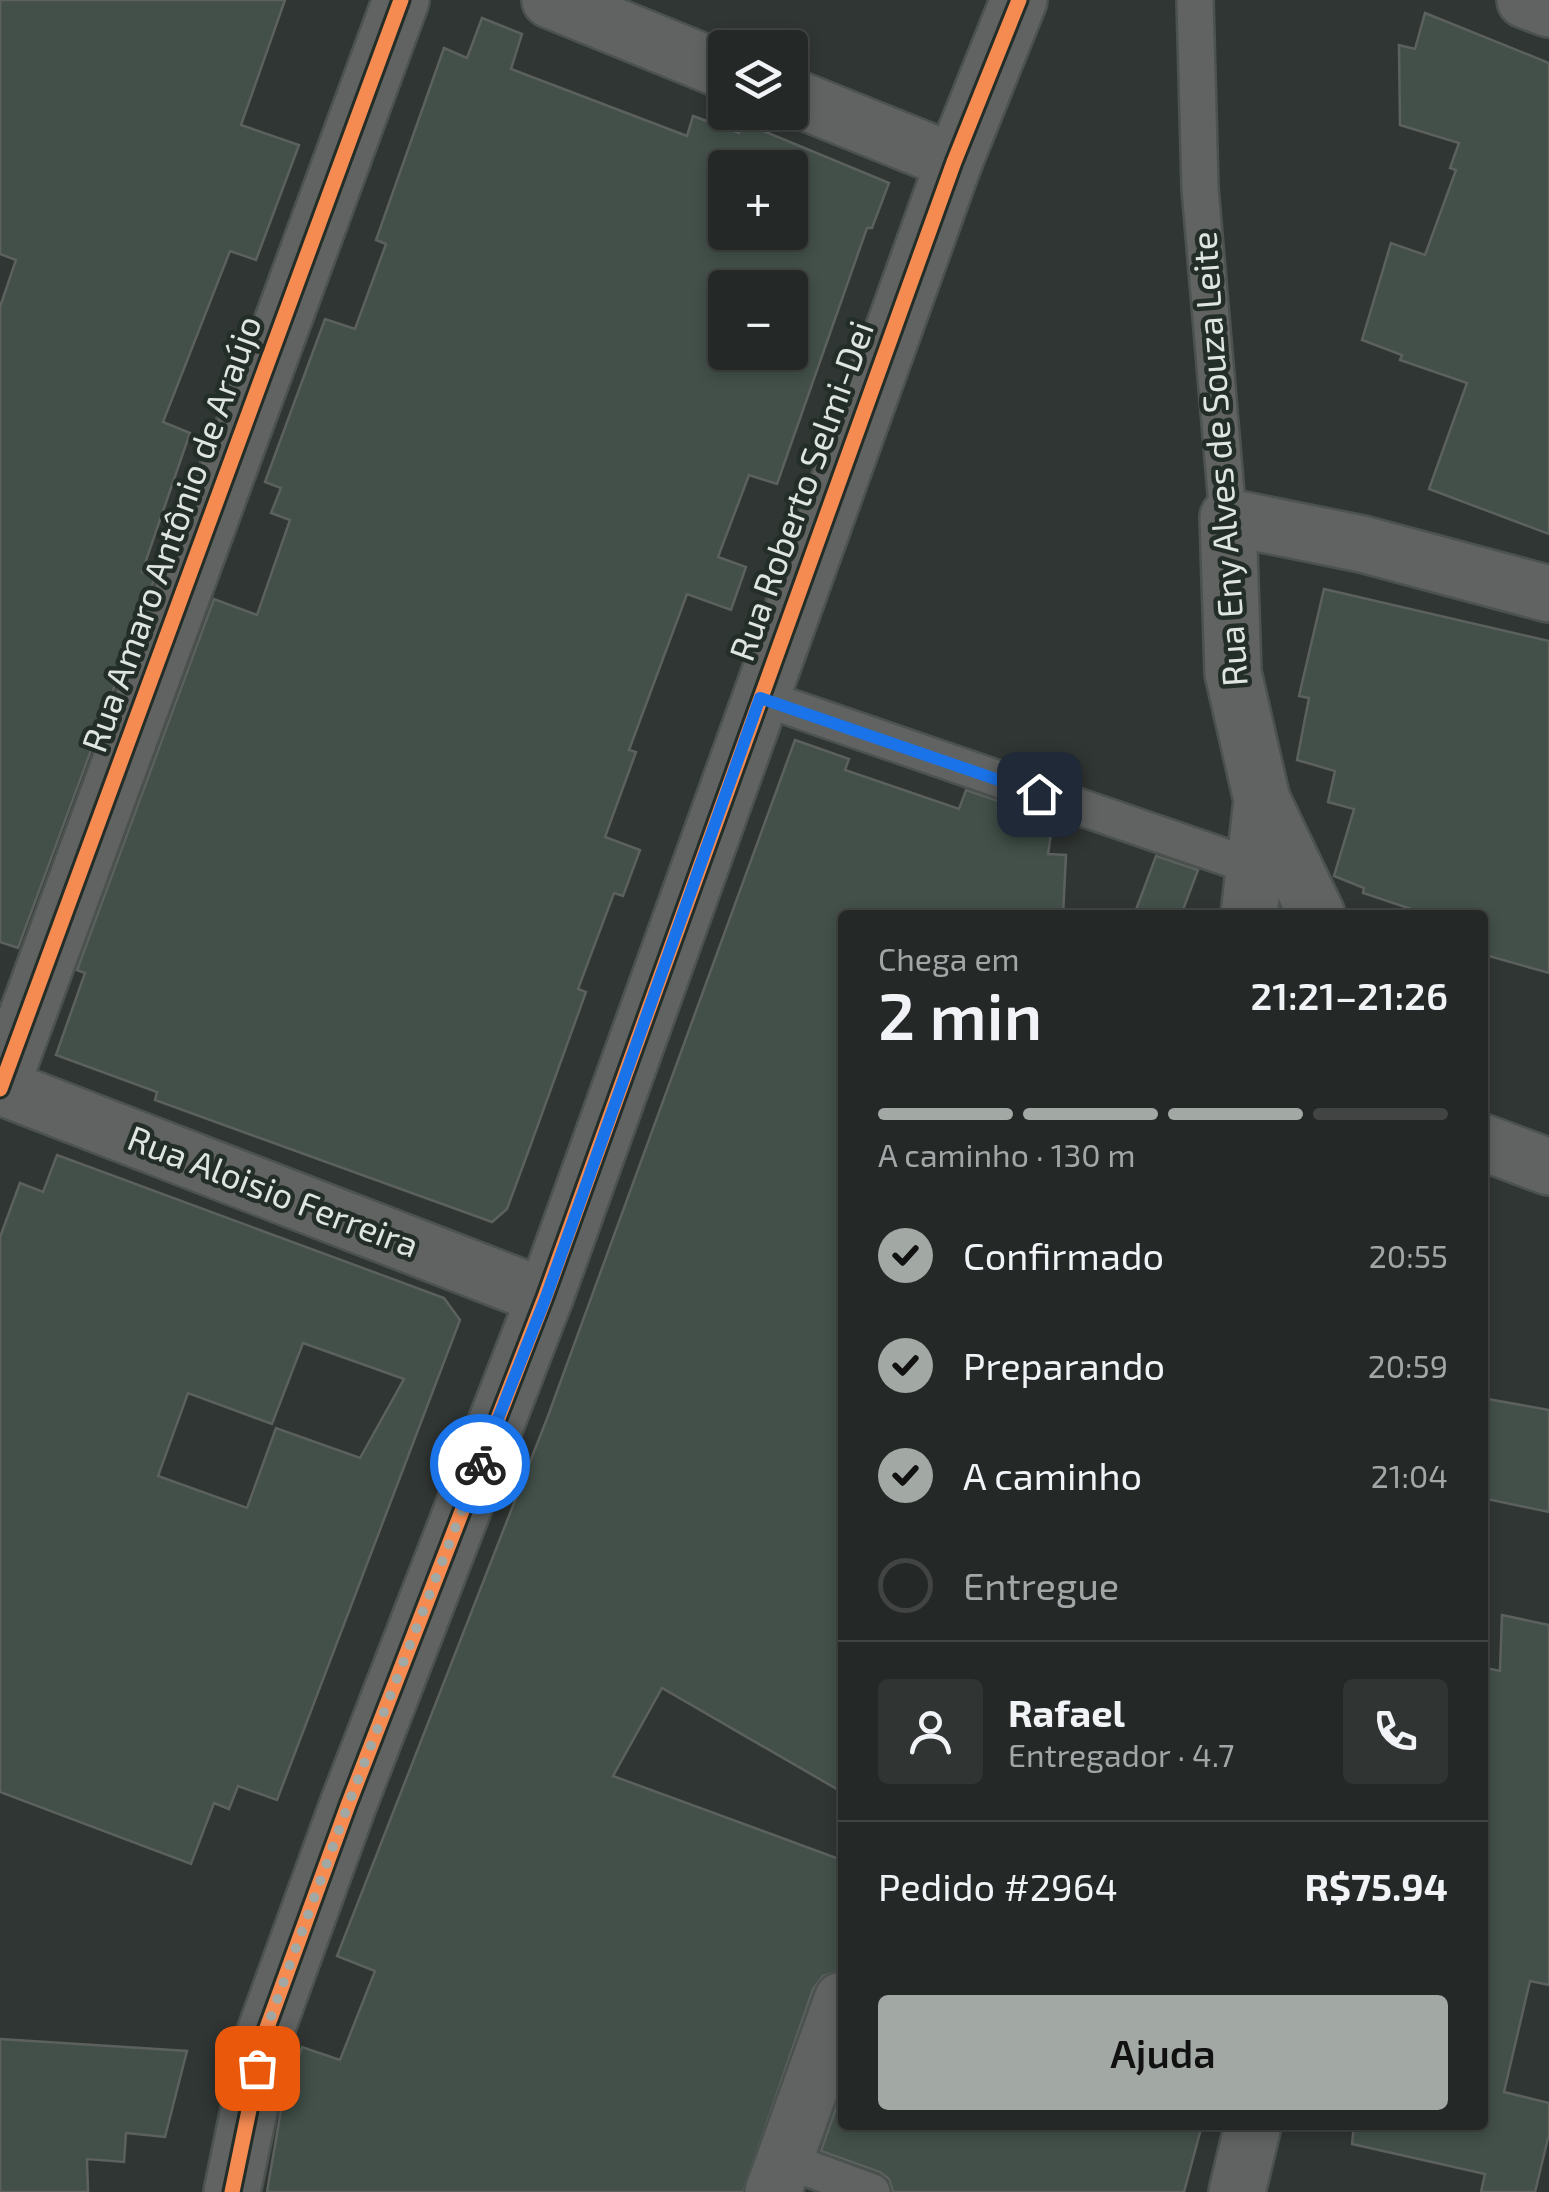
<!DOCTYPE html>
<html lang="pt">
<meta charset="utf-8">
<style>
:root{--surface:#242826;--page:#303432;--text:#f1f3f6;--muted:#a3a6a7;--line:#414443;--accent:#a2a8a4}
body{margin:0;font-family:"Exo 2",sans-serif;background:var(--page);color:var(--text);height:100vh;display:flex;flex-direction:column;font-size:38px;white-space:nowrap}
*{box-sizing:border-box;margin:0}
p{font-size:32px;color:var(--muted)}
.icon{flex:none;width:55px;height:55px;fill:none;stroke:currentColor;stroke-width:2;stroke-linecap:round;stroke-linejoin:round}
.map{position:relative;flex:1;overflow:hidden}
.drawer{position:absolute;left:838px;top:910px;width:650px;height:1220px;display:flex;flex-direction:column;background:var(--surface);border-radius:10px;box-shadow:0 5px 15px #0003,0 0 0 2px var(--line)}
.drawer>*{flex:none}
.fabs{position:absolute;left:708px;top:30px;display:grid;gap:20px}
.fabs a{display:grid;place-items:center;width:100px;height:100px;border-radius:10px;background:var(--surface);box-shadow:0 5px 15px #0003,0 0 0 2px var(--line);font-size:50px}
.pin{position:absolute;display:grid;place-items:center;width:85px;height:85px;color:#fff;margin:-42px;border-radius:20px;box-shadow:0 5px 15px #0006}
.courier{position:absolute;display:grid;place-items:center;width:100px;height:100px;margin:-50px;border:8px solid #1a73e8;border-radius:50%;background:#fff;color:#222;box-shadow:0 2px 12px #0007}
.overview em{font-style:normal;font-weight:600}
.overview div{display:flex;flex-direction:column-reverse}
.overview{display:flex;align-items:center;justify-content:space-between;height:170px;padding:0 40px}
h1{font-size:65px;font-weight:600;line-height:75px}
.bar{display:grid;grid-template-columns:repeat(4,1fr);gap:15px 10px;align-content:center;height:120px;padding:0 40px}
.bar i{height:12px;border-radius:8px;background:var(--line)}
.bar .current{background:var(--accent)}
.bar p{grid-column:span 4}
.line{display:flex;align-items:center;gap:25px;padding:0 40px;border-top:2px solid var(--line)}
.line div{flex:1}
.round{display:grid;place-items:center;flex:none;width:105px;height:105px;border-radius:10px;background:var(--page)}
ol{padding:0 40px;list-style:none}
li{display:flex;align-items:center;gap:30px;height:110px}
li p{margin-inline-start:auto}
li .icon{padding:10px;border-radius:50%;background:var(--accent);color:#111;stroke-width:4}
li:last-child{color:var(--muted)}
li i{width:55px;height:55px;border:5px solid var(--line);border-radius:50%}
.primary-button{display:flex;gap:20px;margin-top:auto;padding:20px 40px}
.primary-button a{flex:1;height:115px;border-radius:10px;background:var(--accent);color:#111;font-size:40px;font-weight:600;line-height:115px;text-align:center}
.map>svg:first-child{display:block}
.building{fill:#425049;stroke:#5c615e;stroke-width:2.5;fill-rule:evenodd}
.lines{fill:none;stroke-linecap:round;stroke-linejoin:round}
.lane-casing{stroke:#4c524f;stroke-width:40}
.street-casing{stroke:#4c524f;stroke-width:60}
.lane{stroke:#606361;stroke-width:35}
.street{stroke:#606361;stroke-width:55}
.cycleway-casing{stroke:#242e28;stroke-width:21}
.cycleway{stroke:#f68b52;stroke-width:15}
.done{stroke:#a2a8a4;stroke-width:10;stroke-dasharray:0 18}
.route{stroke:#1a73e8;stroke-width:12}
.labels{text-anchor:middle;stroke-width:9;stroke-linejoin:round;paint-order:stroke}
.street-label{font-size:35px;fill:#dfe5e1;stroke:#242e28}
</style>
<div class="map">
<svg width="1549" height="2192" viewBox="0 0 1549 2192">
<rect width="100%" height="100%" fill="#303633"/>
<g class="building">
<polygon points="0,0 285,0 241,125 299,145 256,260 230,251 163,422 190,433 142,572 155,577 18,948 0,942 0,307 16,260 0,254"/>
<polygon points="1425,13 1549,63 1549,534 1429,489 1467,383 1400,360 1402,355 1362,340 1391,243 1425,255 1456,170 1450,168 1459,143 1400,125 1399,45 1415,49"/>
<path d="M482,18l40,16 -11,35 176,67 6,-20 46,17 3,-11 147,61 -17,45h-5l-90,256 -28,-9 -31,82 28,10 -15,43 -44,-16 -58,156 7,2 -31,85 35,13 -17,46 -9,-3 -36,96 8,3 -55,152 -24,65 -15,13 -337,-122 2,-8 -101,-37 29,-82 -8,-3 137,-371 43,16 33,-95 -19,-7 10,-25 -16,-6 60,-163 30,10 31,-85 -10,-4 68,-192 23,10zM725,168h65v64h-65zM725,288h65v64h-65z"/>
<polygon points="1324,589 1549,641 1549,973 1482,954 1482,915 1429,915 1363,893 1364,888 1334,876 1354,809 1328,802 1335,771 1297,760 1309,698 1299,696"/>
<polygon points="795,740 849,759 845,770 959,809 966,790 1013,806 1011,812 1053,821 1048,854 1066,855 1063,915 842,915 842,1792 662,1688 613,1776 842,1860 842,1970 823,1976 813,1989 743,2192 267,2192 281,2110 302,2047 340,2060 375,1971 337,1956 548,1416"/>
<polygon points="1156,856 1198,870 1181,915 1134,915"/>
<path d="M57,1155l387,143 16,22 -183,480 -39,-14 -9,23 -15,-6 -23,61 -191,-72v-555l20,-54 23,9zM303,1343l101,36 -44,79 -84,-30 -29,80 -89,-32 30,-83 84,31z"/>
<polygon points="1482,1398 1549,1410 1549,1512 1482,1498"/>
<polygon points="1502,1615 1549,1625 1549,1985 1530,1981 1504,2092 1549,2103 1549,2134 1535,2192 1481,2192 1485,2174 1352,2144 1354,2125 1482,2125 1482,1667 1500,1671"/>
<polygon points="0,2039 187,2051 165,2137 126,2133 124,2162 87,2159 88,2192 0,2192"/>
<polygon points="842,2091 842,2125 1202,2125 1184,2192 893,2192 889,2179 880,2172 821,2151"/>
</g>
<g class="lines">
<g class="lane-casing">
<g id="lane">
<polyline points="1195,0 1200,188 1228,517"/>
<polyline points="760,697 1257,868"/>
<polyline points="785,2160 872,2192"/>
</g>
</g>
<g class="street-casing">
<g id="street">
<polyline points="550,0 725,71"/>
<polyline points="1525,0 1549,9"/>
<polyline points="790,96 954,162"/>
<polyline points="1263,802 1317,915"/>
<polyline points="1249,915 1262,800 1233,673 1228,517 1362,544 1549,594"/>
<polyline points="1,1087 545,1297"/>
<polyline points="0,1089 401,0"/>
<polyline points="1482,1142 1549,1167"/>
<polyline points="232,2192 265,2033 348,1805 545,1297 954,162 1019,0"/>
<polyline points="773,2192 842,2000"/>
<polyline points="1237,2192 1253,2125"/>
</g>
</g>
<use href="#lane" class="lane"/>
<use href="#street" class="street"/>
<g class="cycleway-casing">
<g id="cycleway">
<polyline points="0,1089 401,0"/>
<polyline points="232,2192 265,2033 348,1805 545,1297 954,162 1019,0"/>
</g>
</g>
<use href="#cycleway" class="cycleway"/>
</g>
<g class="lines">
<polyline class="done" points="257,2068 265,2033 348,1805 480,1464"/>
<polyline class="route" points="480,1464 546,1297 760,698 1039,794"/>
</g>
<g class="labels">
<g class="street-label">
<text transform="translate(1220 459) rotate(-94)" y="12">Rua Eny Alves de Souza Leite</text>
<text transform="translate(802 491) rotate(-70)" y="12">Rua Roberto Selmi-Dei</text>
<text transform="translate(172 534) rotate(-70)" y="12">Rua Amaro Antônio de Araújo</text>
<text transform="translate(273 1192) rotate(21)" y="12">Rua Aloisio Ferreira</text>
</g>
</g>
</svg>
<div class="fabs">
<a><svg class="icon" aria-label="layers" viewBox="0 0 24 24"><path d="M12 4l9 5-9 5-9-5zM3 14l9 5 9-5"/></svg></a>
<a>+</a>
<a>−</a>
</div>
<div class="pin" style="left:257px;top:2068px;background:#ea580c"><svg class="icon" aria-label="bag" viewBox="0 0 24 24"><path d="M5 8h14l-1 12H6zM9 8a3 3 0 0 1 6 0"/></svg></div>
<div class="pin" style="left:1039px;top:794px;background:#1f2937"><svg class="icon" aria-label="home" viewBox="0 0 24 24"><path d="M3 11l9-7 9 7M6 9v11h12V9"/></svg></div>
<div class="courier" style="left:480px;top:1464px"><svg class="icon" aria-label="bike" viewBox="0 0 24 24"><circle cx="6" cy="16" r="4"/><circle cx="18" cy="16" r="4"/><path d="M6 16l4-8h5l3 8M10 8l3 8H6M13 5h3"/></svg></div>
<section class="drawer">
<div class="overview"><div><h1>2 min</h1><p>Chega em</p></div><em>21:21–21:26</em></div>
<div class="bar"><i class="current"></i><i class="current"></i><i class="current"></i><i></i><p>A caminho · 130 m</p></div>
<ol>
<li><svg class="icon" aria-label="check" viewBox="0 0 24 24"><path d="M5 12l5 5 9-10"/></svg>Confirmado<p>20:55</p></li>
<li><svg class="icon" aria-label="check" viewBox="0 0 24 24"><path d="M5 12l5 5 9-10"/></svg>Preparando<p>20:59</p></li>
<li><svg class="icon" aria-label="check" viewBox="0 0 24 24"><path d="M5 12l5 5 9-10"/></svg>A caminho<p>21:04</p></li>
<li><i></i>Entregue</li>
</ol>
<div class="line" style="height:180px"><a class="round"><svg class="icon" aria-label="person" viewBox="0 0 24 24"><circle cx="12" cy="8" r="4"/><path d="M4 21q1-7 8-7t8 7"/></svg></a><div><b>Rafael</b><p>Entregador · 4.7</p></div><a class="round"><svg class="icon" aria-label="phone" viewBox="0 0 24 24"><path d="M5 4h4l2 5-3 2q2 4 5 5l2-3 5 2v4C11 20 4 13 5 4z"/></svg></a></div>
<div class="line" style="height:130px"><div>Pedido #2964</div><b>R$75.94</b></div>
<div class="primary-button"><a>Ajuda</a></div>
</section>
</div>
